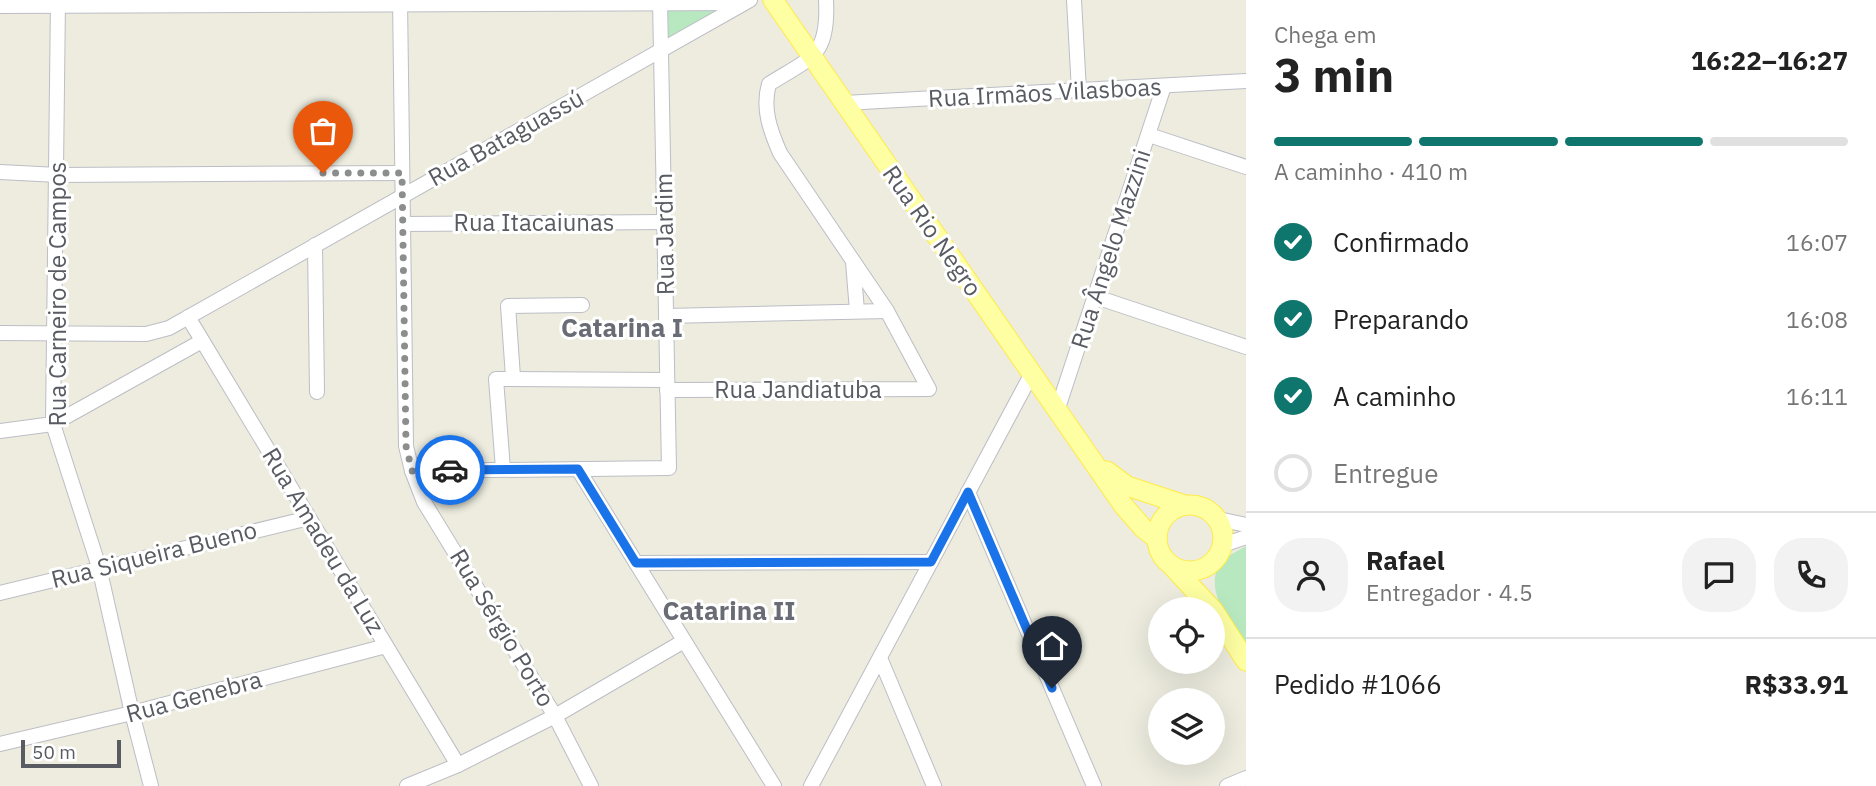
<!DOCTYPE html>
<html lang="pt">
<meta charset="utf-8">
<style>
:root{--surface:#fff;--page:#f2f2f2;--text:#222;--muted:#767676;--line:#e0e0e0;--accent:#0f766e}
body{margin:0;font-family:"IBM Plex Sans",sans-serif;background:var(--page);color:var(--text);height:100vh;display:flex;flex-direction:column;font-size:26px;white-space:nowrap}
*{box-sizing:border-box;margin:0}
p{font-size:23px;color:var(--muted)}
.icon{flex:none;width:38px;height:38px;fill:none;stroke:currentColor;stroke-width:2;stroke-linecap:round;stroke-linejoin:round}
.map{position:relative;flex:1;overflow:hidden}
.drawer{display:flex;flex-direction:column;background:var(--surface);width:630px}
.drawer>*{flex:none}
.fabs{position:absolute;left:1148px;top:597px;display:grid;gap:14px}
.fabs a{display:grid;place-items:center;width:77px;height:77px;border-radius:50%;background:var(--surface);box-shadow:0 7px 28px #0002;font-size:35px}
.scale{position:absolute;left:21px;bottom:18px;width:100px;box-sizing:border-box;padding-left:7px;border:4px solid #585b62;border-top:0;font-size:19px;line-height:24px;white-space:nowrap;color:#585b62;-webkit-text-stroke:5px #fff;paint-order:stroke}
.pin{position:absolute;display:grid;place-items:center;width:60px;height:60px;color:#fff;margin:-72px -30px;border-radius:50% 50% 50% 0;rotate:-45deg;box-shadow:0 0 7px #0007}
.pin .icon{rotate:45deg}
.courier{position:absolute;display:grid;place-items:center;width:70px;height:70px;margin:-35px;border:5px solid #1a73e8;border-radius:50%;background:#fff;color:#222;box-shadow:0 2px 9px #0007}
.summary em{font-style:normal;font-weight:800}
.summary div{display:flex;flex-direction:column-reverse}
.summary{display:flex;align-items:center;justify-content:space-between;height:119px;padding:0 28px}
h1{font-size:46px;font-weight:800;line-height:52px}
.bar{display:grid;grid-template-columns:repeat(4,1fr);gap:10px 7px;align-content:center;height:84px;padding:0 28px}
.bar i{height:9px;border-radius:5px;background:var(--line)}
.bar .on{background:var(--accent)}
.bar p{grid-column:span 4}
.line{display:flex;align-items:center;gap:18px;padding:0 28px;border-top:2px solid var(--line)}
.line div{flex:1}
.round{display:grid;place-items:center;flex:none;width:74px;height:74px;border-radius:28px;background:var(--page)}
ol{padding:0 28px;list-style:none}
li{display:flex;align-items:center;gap:21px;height:77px}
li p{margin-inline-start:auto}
li .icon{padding:7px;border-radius:50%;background:var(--accent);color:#fff;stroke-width:4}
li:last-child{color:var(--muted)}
li i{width:38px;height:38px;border:4px solid var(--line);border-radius:50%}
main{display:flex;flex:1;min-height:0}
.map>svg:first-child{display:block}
.green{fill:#b8e8c0}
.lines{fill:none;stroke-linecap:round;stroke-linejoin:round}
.minor-casing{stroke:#bcbec5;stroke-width:16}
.major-casing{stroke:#ffeb46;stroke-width:21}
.minor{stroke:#fff;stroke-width:14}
.major{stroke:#feffa2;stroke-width:19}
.done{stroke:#8c8e8e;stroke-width:7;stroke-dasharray:0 12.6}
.route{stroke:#1a73e8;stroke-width:9}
.labels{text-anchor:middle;stroke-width:6;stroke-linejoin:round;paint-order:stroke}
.street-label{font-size:24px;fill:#585b62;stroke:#fff}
.neighbourhood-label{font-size:26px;font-weight:bold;fill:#696c74;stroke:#fff}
</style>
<main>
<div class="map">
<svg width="1246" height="786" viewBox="0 0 1246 786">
<rect width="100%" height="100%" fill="#edecdf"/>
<g class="green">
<polygon points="667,7 732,7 667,43"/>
<path d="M1246,546v102c-14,-22 -49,-66 -20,-90 6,-5 14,-8 20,-12z"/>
</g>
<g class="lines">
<g class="minor-casing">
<g id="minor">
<polyline points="58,0 53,424 99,567 132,713 151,786"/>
<polyline points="400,0 406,446 412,471 424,502 555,716 591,786"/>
<polyline points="1074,0 1079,91"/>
<polyline points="0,6 741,3"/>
<polyline points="844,103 1246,81"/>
<polyline points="1149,135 1246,167"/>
<polyline points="0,172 58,175 402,173"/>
<polyline points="403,224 664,222"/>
<polyline points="315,245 317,392"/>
<polyline points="853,262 857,311"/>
<polyline points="1096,297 1246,347"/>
<polyline points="666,316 887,311"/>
<polyline points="188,317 458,765"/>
<polyline points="0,333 146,334 169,328 750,0"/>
<polyline points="513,377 508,306 582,305"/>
<path d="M667,390l262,-1 -42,-78 -107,-158c-10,-23 -18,-45 -11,-69 43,-27 60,-28 57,-84"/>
<polyline points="1057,411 1164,86"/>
<polyline points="0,431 53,424 202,341"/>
<polyline points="503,469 496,379 667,380"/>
<polyline points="578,469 774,786"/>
<polyline points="412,471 669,468 660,0"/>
<polyline points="968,492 1094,786"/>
<polyline points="1218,519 1246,525"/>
<polyline points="1222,549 1226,544 1246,537"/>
<polyline points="636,563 931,562"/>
<polyline points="0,593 309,518"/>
<polyline points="880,658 934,786"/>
<polyline points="0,744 132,713 386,646"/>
<polyline points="407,786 458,765 555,716 684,641"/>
<polyline points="811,786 1031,375"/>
<polyline points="1227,786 1246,778"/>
</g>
</g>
<g class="major-casing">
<g id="major">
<polyline points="773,0 1123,505 1143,528 1157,539"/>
<polyline points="1107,471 1127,486 1185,505"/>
<circle cx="1190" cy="538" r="33"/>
<polyline points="1173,567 1212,609"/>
<polyline points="1213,610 1246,661"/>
</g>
</g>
<use href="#minor" class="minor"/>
<use href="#major" class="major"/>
</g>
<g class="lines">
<polyline class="done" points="323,173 402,173 406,446 412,471 450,470"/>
<polyline class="route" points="450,470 578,469 636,563 931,562 968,492 1052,688"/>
</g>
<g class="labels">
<g class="street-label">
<text transform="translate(1045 93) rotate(-3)" y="8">Rua Irmãos Vilasboas</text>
<text transform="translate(506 138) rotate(-29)" y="8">Rua Bataguassú</text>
<text x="534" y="231">Rua Itacaiunas</text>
<text transform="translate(932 231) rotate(55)" y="8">Rua Rio Negro</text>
<text transform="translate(665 234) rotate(-91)" y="8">Rua Jardim</text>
<text transform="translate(1111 249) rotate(-72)" y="8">Rua Ângelo Mazzini</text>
<text transform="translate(58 294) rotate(-90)" y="8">Rua Carneiro de Campos</text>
<text x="798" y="398">Rua Jandiatuba</text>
<text transform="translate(323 541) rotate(59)" y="8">Rua Amadeu da Luz</text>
<text transform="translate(154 555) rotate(-14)" y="8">Rua Siqueira Bueno</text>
<text transform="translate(502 628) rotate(59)" y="8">Rua Sérgio Porto</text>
<text transform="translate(194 697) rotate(-15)" y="8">Rua Genebra</text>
</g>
<g class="neighbourhood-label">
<text x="622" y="337">Catarina I</text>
<text x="729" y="620">Catarina II</text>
</g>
</g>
</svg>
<div class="fabs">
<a><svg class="icon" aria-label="locate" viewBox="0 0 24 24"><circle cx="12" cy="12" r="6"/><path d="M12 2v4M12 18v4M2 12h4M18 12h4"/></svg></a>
<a><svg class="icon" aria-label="layers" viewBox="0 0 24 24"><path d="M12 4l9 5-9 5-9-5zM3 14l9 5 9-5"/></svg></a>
</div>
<div class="scale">50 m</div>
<div class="pin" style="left:323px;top:173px;background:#ea580c"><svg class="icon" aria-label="bag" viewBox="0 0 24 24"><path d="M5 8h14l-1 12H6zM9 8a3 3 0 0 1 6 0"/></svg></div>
<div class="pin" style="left:1052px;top:688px;background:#1f2937"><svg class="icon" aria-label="home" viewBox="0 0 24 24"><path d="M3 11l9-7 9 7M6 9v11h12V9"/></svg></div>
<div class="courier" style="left:450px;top:470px"><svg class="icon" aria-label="car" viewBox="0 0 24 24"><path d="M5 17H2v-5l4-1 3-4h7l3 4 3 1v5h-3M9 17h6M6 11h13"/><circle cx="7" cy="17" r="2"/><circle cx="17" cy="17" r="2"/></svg></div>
</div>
<section class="drawer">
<div class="summary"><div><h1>3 min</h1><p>Chega em</p></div><em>16:22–16:27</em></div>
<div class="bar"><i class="on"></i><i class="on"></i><i class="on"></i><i></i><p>A caminho · 410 m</p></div>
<ol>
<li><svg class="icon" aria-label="check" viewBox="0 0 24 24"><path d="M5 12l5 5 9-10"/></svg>Confirmado<p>16:07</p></li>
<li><svg class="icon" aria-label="check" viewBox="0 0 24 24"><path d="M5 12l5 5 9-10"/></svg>Preparando<p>16:08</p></li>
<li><svg class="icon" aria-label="check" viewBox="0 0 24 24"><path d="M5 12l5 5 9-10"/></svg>A caminho<p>16:11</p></li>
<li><i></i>Entregue</li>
</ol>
<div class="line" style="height:126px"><a class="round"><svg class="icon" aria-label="person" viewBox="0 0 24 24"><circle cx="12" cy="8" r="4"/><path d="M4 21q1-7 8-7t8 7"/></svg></a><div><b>Rafael</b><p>Entregador · 4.5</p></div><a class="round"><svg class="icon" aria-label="chat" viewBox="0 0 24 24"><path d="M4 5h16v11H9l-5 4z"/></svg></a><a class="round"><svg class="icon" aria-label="phone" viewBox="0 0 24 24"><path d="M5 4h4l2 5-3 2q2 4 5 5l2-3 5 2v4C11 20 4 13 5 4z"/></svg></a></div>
<div class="line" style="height:91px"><div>Pedido #1066</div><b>R$33.91</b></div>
</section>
</main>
